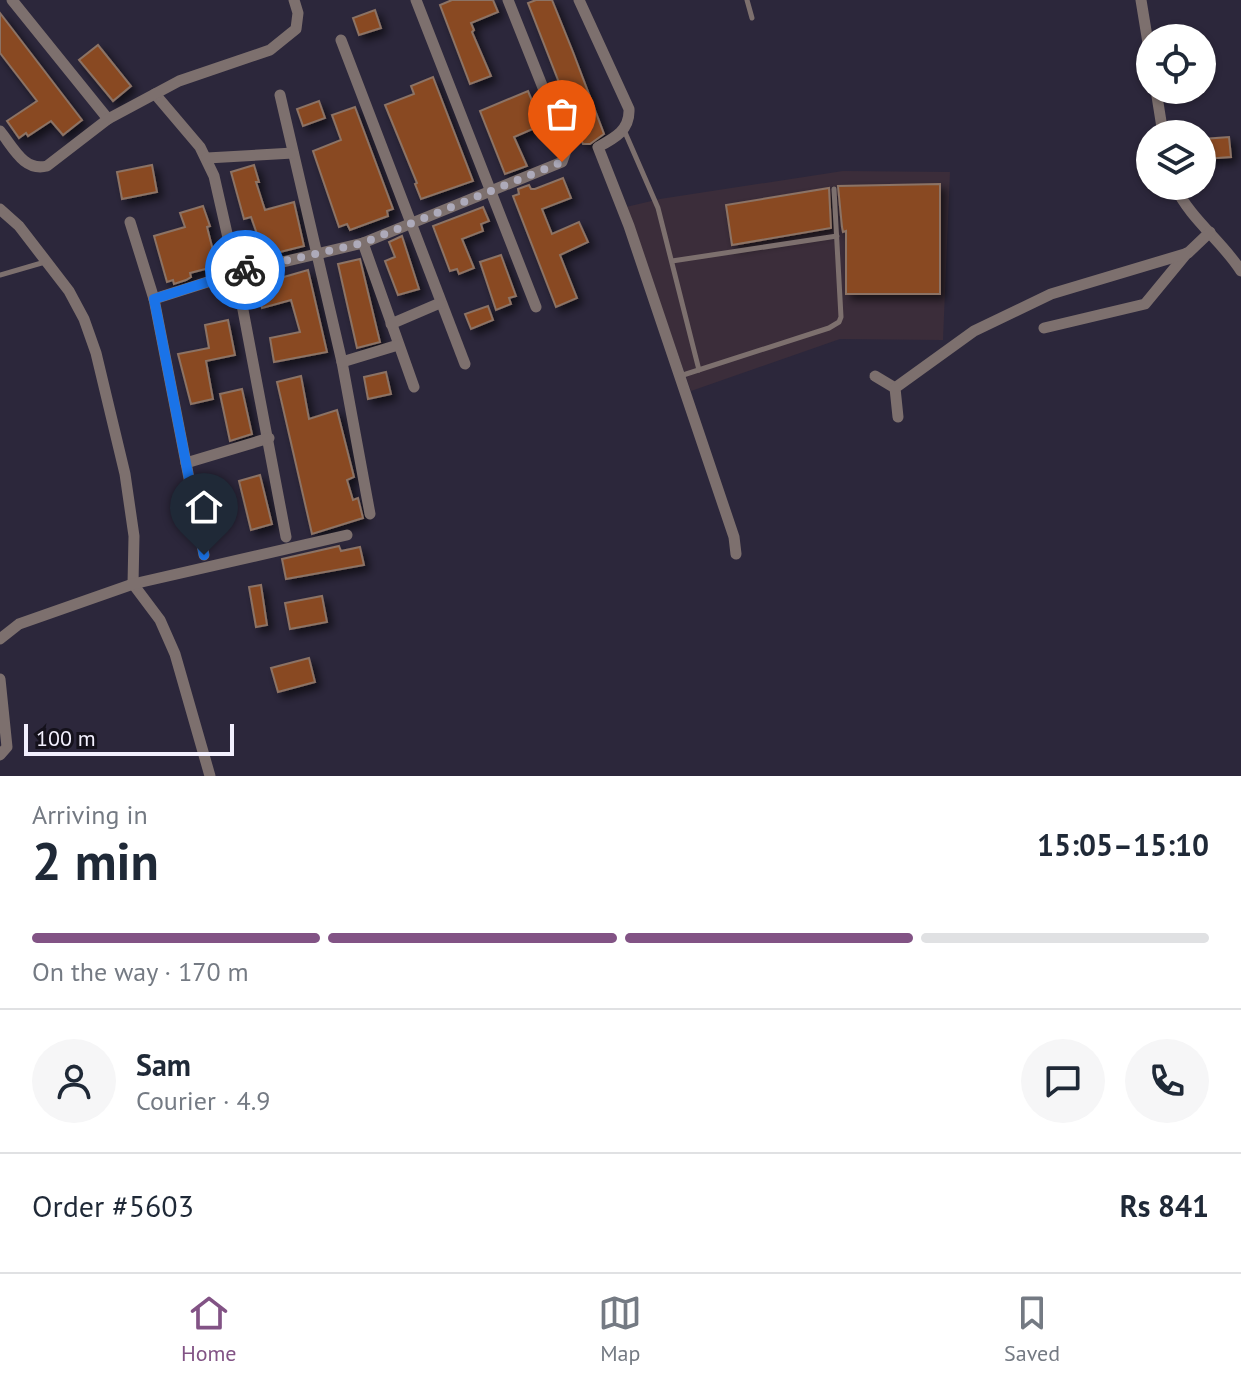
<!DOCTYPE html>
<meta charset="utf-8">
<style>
:root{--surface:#fff;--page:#f6f6f7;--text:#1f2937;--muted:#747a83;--line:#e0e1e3;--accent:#825385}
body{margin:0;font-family:"PT Sans",sans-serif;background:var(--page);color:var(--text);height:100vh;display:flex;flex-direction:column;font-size:30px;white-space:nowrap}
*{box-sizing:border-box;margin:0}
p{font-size:26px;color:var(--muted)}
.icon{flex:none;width:44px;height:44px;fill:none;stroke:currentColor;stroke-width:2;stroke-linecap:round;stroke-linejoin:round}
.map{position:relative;height:776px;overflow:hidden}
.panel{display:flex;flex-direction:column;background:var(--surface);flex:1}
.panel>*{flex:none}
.buttons{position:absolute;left:1136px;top:24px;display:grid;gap:16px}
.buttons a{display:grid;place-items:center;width:80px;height:80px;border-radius:50%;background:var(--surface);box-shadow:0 2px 6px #0004;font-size:40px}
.scale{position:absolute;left:24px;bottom:20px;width:210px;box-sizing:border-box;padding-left:8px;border:4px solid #f3f0fe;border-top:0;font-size:22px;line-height:28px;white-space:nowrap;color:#f3f0fe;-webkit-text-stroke:6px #14111b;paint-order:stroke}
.pin{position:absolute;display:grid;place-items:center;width:68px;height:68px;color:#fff;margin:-82px -34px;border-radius:50% 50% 50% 0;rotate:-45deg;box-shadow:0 0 8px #0007}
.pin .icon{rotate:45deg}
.courier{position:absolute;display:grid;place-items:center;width:80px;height:80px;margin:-40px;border:6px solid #1a73e8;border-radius:50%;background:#fff;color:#222;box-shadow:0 2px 10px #0007}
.headline em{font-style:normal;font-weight:600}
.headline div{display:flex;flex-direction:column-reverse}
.headline{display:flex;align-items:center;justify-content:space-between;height:136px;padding:0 32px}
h1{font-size:52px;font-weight:600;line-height:60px}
.bar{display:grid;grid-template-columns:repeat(4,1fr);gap:12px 8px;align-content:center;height:96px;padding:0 32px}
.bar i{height:10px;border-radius:6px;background:var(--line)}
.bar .selected{background:var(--accent)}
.bar p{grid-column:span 4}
.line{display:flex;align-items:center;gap:20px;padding:0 32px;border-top:2px solid var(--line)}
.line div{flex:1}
.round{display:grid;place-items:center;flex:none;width:84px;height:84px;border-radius:42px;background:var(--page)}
.tab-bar{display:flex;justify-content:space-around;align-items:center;height:112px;border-top:2px solid var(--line);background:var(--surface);font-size:22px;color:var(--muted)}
.tab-bar a{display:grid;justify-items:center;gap:4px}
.tab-bar .selected{color:var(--accent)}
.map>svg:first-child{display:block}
.education{fill:#3b2d3a}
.building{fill:#894a21;stroke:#8c7365;stroke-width:2;filter:url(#shadow)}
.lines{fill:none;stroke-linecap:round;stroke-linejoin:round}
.lane{stroke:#7d706e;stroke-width:5}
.street{stroke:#7d706e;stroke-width:11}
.done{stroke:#adaaba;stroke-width:8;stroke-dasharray:0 14.4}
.route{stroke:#1a73e8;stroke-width:10}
</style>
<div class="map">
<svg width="1241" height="776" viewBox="0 0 1241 776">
<defs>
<filter id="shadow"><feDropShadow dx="5" dy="5" stdDeviation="4" flood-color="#0009"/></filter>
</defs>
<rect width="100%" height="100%" fill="#2c273b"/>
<polygon class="education" points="843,171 950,172 943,340 840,339 691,391 626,207 660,199"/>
<g class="building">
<polygon points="452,0 493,0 498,12 471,23 474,30 472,32 491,76 470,84 440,5"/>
<polygon points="536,0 552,0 573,52 604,134 590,144 583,144 528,3"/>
<polygon points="375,10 381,28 359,35 353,18"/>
<polygon points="0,13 82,120 63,135 51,121 28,136 26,133 19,138 7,121 37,101 0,53"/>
<polygon points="98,45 131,86 113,101 79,60"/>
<polygon points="433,77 473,181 421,199 415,184 417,183 385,105 414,94 411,86"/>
<polygon points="528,91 542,125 514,137 527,166 505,174 480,111"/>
<polygon points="319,101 325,118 303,126 297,109"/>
<polygon points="355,107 393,209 387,211 388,216 350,230 347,224 339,227 313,151 341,140 332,115"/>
<polygon points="1229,137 1231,157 1204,159 1203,139"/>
<polygon points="152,165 157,192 122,199 117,172"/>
<polygon points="254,165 259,182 256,182 265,210 294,202 304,246 260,257 259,254 252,256 247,241 258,237 251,217 244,219 231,172"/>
<polygon points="563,178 571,198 542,209 552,234 579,222 588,242 560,255 577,298 556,307 513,196 519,194 518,189 529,185 531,189 535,189"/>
<polygon points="940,184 940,294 846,294 846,231 843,232 842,227 838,186"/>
<polygon points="829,188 831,228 732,245 726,205"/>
<polygon points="203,206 210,226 207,227 217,266 190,273 191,277 186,280 174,284 173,280 167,282 154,236 185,227 180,213"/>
<polygon points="483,207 489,221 481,224 483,231 462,239 474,268 459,274 457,269 450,271 433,226"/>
<polygon points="402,236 419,289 398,295 385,261 395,257 389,242"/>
<polygon points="501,255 516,296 509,298 511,304 496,310 480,262"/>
<polygon points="360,259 380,342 357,348 338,264"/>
<polygon points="308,270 327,352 274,362 270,338 300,332 291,300 262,308 256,285"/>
<polygon points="488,306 493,320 471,329 465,314"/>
<polygon points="228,320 235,355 206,361 213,399 191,404 178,354 209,348 205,325"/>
<polygon points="386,372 391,394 368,399 364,377"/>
<polygon points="301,376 309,419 337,410 354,477 347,480 353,500 358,498 363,518 312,534 277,382"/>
<polygon points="242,389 252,434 230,441 220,394"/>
<polygon points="260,475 272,524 251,530 239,481"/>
<polygon points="339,546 341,551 360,547 364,565 286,579 282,559"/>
<polygon points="261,585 267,625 256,627 249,587"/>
<polygon points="322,596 327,622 290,629 285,603"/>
<polygon points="309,658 315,682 278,692 271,668"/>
</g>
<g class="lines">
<g class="lane">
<polyline points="747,0 752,18"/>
<polyline points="624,130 658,208 699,370"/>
<polyline points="672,261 837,236"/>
<polyline points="0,275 45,262"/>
<polyline points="680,376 829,328 839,322 841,317 834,189"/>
</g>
<g class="street">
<polyline points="12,0 108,119"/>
<polyline points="416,0 536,307"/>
<path d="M579,0l50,109c1,21 -14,29 -31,38l31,79 105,311 2,17"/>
<polyline points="1141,0 1150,55"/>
<polyline points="341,40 465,364"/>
<polyline points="1156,90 1163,134"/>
<polyline points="155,94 200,147 214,176 236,273 286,537"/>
<polyline points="280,95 342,362 370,514"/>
<path d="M0,131c13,16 24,41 47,35l61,-47 71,-38 91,-31 26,-21 2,-16 -4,-13"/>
<polyline points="207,158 293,153"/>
<path d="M1175,186c15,33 47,55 66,85"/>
<polyline points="0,209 19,226 69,291 84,319 96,353 125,474 134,536 133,584 160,620 175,654 210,776"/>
<polyline points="130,222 154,299"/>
<polyline points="363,243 414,387"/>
<polyline points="391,324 440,303"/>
<polyline points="1044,328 1145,304 1187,253"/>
<polyline points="342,362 398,345"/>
<polyline points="875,376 895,388"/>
<polyline points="898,417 895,388 974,331 1051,294 1188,253 1210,232"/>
<polyline points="186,463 269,438"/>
<polyline points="204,555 154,299 236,273 363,243 562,162 567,148 508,0"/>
<polyline points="0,639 19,624 133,584 347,535"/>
<polyline points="0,679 7,747 0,755"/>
</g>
</g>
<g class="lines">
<polyline class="done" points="245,270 363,243 562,162"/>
<polyline class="route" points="204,555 154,299 245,270"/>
</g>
</svg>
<div class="buttons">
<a><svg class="icon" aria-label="locate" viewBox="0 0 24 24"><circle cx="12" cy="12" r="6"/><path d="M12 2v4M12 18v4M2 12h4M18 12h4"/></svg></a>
<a><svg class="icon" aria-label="layers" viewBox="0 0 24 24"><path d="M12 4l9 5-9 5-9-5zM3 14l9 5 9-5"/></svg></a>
</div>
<div class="scale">100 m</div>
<div class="pin" style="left:562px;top:162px;background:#ea580c"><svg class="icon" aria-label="bag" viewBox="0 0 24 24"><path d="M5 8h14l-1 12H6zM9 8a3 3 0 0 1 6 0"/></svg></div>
<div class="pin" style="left:204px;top:555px;background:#1f2937"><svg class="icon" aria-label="home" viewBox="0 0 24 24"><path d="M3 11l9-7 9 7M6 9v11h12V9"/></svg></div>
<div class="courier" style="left:245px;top:270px"><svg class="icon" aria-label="bike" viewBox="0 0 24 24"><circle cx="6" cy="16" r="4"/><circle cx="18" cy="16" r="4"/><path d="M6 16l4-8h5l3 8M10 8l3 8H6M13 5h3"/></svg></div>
</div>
<section class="panel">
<div class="headline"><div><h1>2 min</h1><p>Arriving in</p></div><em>15:05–15:10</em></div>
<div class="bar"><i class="selected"></i><i class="selected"></i><i class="selected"></i><i></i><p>On the way · 170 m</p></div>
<div class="line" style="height:144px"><a class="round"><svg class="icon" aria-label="person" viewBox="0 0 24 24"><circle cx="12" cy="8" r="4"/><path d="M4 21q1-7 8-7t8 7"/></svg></a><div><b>Sam</b><p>Courier · 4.9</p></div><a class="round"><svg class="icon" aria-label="chat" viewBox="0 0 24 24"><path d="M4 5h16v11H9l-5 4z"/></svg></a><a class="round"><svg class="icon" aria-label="phone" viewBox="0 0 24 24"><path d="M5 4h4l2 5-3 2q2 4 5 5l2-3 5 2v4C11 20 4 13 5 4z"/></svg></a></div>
<div class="line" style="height:104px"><div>Order #5603</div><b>Rs 841</b></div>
</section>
<nav class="tab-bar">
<a class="selected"><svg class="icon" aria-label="home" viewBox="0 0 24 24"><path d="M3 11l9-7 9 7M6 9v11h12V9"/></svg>Home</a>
<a><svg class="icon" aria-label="map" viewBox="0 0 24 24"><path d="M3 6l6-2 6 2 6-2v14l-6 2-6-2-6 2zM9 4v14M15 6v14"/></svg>Map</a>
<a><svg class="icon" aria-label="saved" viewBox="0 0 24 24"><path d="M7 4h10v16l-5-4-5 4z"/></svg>Saved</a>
</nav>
